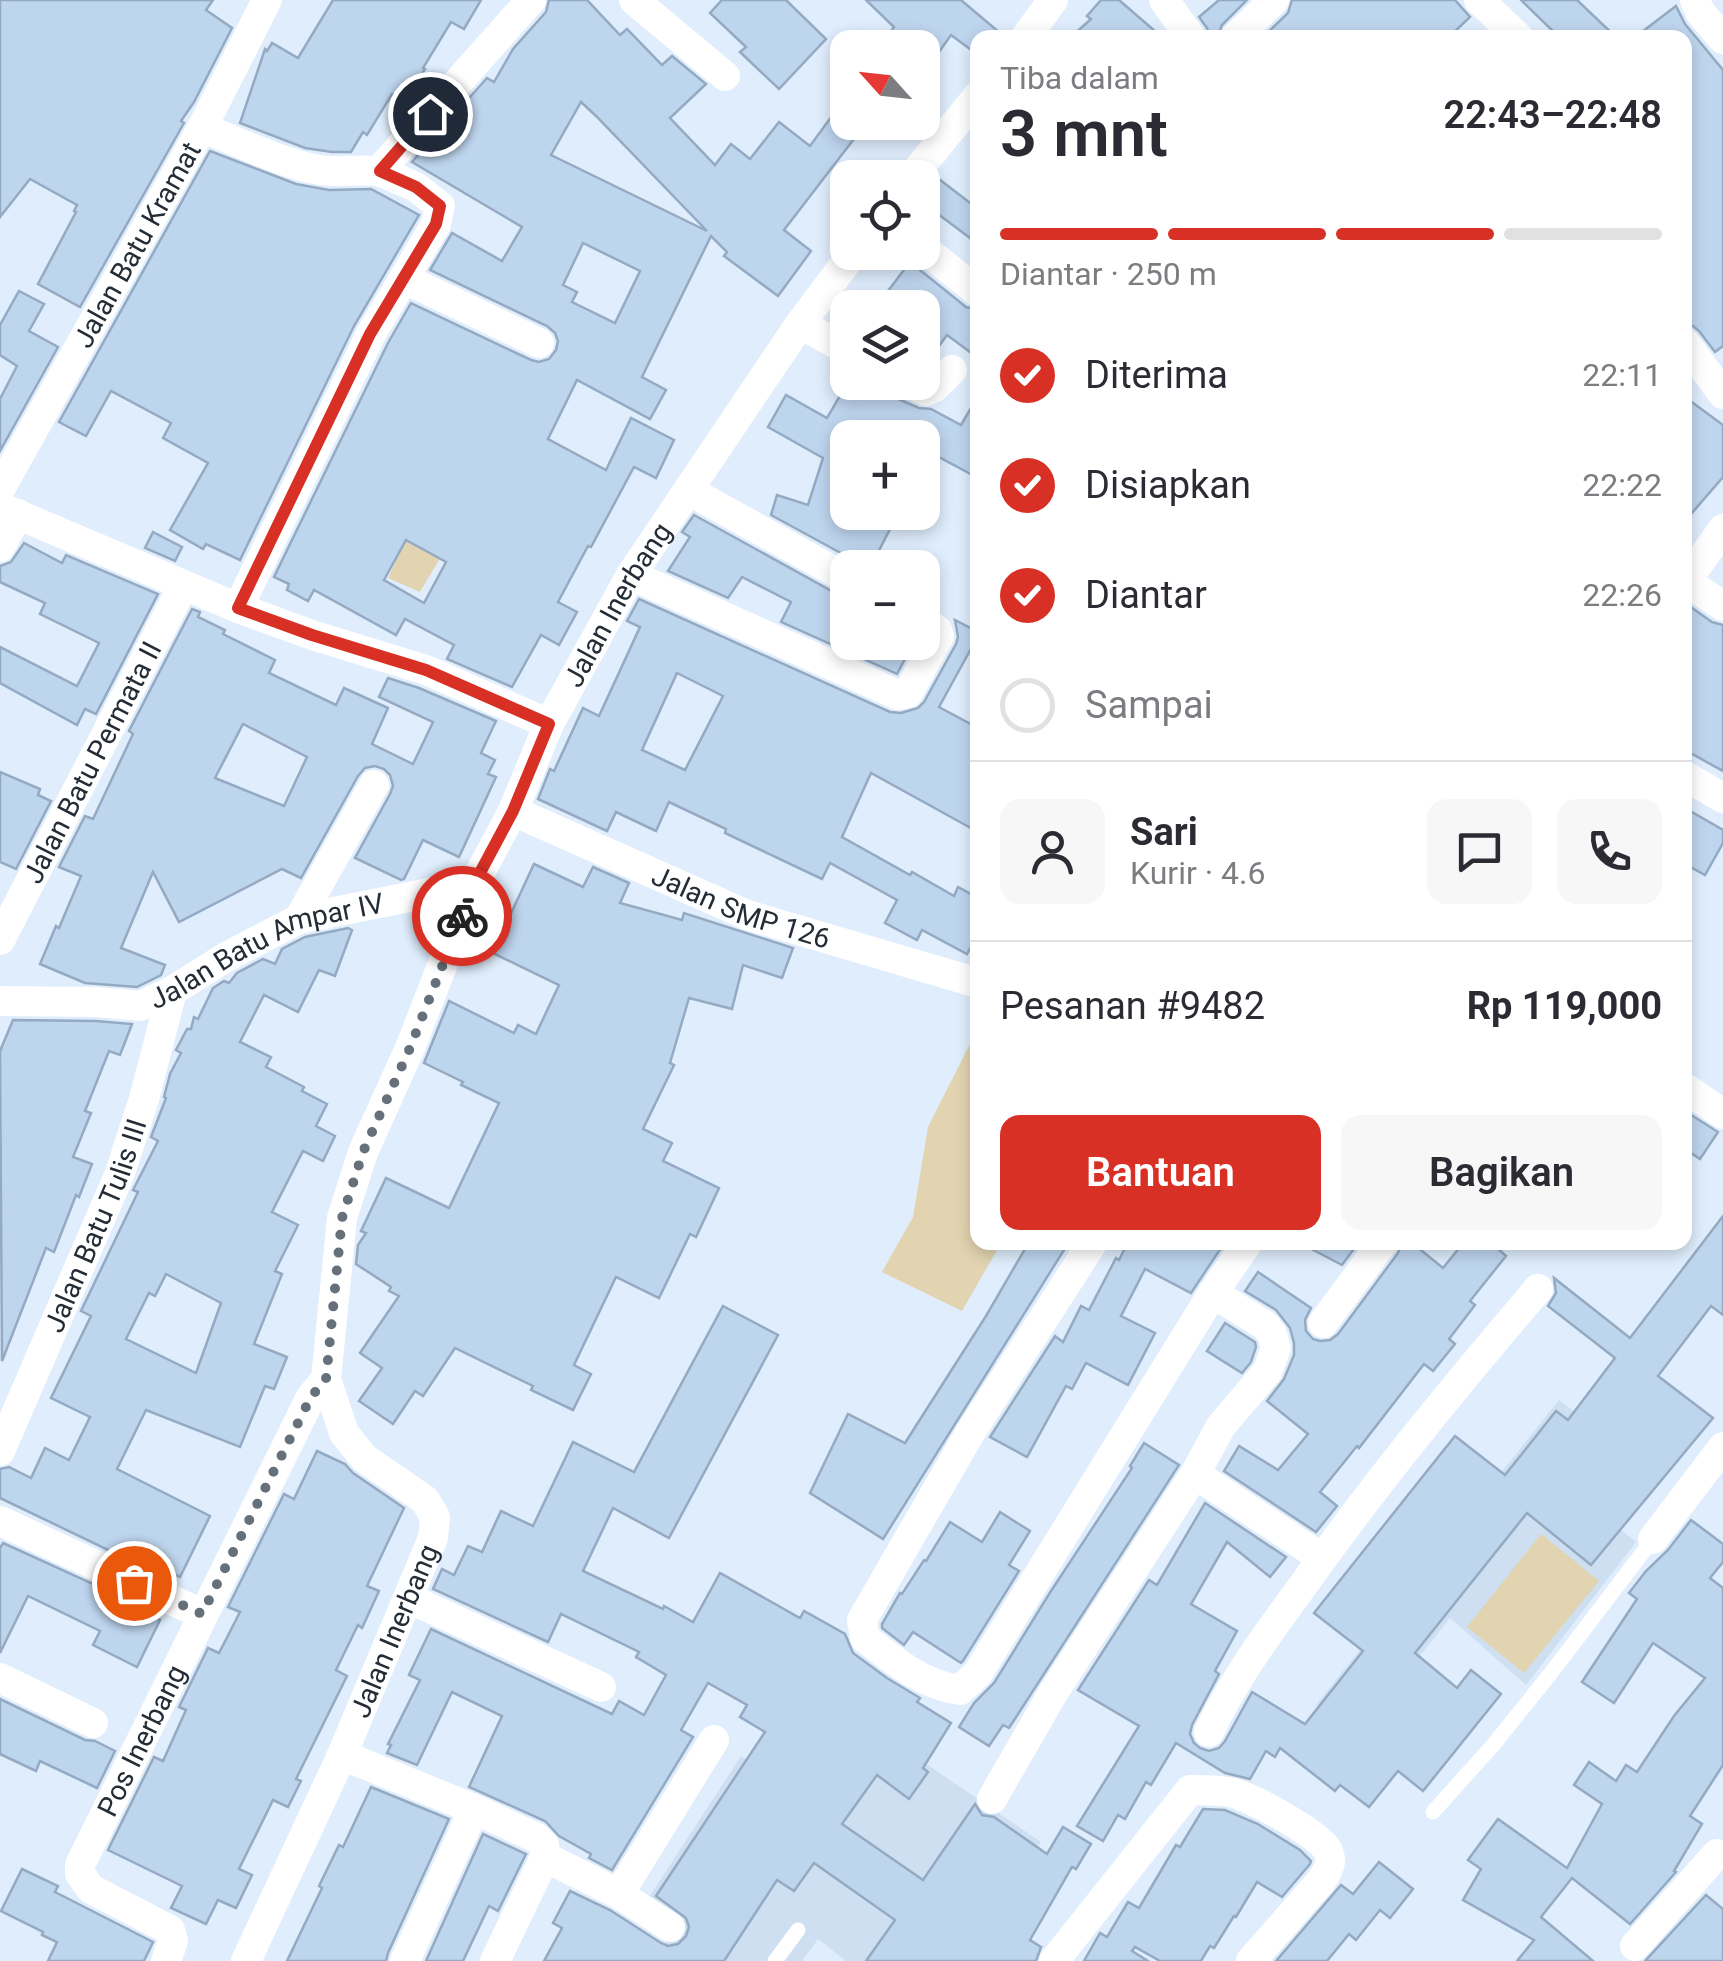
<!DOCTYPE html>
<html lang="id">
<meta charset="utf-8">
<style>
:root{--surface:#fff;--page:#f7f7f7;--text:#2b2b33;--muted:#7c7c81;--line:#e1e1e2;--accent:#d93025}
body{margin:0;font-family:Roboto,sans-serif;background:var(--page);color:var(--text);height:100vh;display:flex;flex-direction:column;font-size:38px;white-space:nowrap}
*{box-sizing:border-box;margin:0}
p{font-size:32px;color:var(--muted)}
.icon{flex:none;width:55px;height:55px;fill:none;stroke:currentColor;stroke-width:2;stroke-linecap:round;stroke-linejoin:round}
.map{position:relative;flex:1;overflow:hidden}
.side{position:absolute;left:970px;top:30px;width:722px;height:1220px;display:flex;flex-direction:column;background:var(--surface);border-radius:20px;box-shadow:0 5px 15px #0003}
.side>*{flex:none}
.needle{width:65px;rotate:297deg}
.fabs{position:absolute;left:830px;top:30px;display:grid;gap:20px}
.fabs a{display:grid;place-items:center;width:110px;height:110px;border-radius:20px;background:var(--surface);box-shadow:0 5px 15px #0003;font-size:50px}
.pin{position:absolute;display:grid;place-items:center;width:85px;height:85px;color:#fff;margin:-42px;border:5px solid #fff;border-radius:50%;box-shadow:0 2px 10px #0007}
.courier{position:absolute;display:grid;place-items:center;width:100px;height:100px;margin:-50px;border:8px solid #d93025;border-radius:50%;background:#fff;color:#222;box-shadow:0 2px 12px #0007}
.overview em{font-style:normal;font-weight:600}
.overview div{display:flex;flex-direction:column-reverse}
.overview{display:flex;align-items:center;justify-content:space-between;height:170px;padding:0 30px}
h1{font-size:65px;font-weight:600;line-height:75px}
.bar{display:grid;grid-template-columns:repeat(4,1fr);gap:15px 10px;align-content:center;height:120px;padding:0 30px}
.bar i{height:12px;border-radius:8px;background:var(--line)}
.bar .current{background:var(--accent)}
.bar p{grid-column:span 4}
.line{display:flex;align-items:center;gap:25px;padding:0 30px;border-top:2px solid var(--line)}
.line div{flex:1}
.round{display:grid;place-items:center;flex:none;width:105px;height:105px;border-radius:20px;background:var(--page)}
ol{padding:0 30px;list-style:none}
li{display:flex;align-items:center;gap:30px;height:110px}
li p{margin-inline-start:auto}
li .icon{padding:10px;border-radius:50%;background:var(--accent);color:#fff;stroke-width:4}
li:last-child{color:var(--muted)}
li i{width:55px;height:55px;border:5px solid var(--line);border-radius:50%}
.action{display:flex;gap:20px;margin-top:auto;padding:20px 30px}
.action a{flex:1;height:115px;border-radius:20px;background:var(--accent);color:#fff;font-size:40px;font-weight:600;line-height:115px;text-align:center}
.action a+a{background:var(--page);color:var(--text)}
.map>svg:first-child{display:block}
.built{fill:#cedff1}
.green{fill:#e2d4b0}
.building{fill:#bed5ee;stroke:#94aac2;stroke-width:2.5;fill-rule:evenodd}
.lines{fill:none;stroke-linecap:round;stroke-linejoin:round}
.service{stroke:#fff;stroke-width:15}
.minor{stroke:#fff;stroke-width:30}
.done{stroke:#65707b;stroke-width:10;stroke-dasharray:0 18}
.route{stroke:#d93025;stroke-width:12}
.labels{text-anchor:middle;stroke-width:8;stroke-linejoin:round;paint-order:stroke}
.street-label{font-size:28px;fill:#242c36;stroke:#dfedfc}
</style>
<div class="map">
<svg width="1723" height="1961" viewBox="0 0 1723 1961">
<rect width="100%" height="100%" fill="#dfedfc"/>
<g class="built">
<polygon points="1559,1400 1599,1431 1559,1480 1636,1542 1526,1685 1450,1618 1355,1737 1316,1705"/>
<polygon points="885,1736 1041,1842 958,1961 846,1961 818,1939 802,1961 653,1961 679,1925 646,1902 741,1756 789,1789"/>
</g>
<g class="green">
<polygon points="422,505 459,526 420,592 388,578"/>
<polygon points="977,1030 978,1242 1001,1243 962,1311 882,1272 913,1217 928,1127"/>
<polygon points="1541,1534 1599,1581 1524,1673 1467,1627"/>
</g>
<g class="building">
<polygon points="0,0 213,0 206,10 232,28 194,102 181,121 184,123 80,307 38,284 76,212 74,211 77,205 30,179 0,217"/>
<polygon points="333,0 481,0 464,29 451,22 423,68 425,69 419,78 431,84 412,106 392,94 367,135 363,132 351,152 332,152 305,148 240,123 265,49 267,51 272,43 298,58"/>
<path d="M549,0h38l33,35 7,-6 35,36 10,-9 34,28 -36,34 45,47 16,-21 19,15 29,-37 31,24 38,-52v28h19l-83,108 27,21 -33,45 -54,-40 3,-4 -16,-16 -69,141 24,13 -16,29 -73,-39 -29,59 58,31 25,-52 43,22 -18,38 -22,-11 -43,80 -3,-1 -30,56 19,10 -18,33 -18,-10 -29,52 -65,-28 7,-14 -49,-26 -9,16 -82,-45 -6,11 -21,-11 2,-6 -15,-7 114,-234 23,-40 120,57 8,2 10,-3 7,-9 2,-9 -3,-8 -8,-7 -117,-56 22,-37 50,28 20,-34 -110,-65 75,-84 7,4 19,-33 33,-37zM581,102l15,14 111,115 -156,-76zM583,243l57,28 -25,52 -43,-21 5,-10 -14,-7zM406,540l40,22 -22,41 -40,-23z"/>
<polygon points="722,0 786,0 826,39 779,89 740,52 746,47 710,13"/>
<polygon points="866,0 961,0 1006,38 978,38 978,55 951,35 922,76 922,46 880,48 894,27"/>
<polygon points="1101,0 1119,0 1163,38 1070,38 1091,19 1087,16"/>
<polygon points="1219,0 1247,0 1222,25 1217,38 1210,38 1207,28 1199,17"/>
<polygon points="1292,0 1455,0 1470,17 1448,38 1262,38 1288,13"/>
<polygon points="1521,0 1577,0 1617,38 1560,38"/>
<polygon points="1676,6 1685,24 1723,70 1723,346 1715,352 1699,331 1693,326 1685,325 1685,38 1634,38"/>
<polygon points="210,151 296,184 329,190 371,189 419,215 354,326 240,560 206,544 203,549 170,530 208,463 163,438 171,423 111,391 86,436 59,422"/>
<polygon points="939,179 978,209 978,244 922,202"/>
<polygon points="910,262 966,307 978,310 978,358 947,335 922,369 922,308 875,308"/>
<polygon points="19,291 44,304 29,331 58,347 0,451 0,399 17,366 0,355 0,325"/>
<polygon points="848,382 887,382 890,392 898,399 919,408 931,409 961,425 978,396 978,478 922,448 922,438 848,438 848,512 856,512 890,529 871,566 848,554 848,557 771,515 777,495 808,505 823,458 768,427 786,395 827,418"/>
<polygon points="1685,397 1723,425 1723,477 1685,521"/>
<polygon points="694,515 839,595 848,598 848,642 914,642 897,674 781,622 791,602 742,577 728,598 668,571 690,537 682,532"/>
<polygon points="153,532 182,547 175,561 145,548"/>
<polygon points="24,543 62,563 66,555 158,594 96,714 85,709 77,725 0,683 0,647 77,686 99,643 40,614 45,603 0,582 0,566 11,562"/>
<path d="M639,599l251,113 11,1 17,-5 6,-6 32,-58 2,-7 -3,-17 23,12v4l-39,71 39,21v104l-107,-59 -29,64 68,38 2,-3 42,24 4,-9 20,11v37l-11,19 -45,-24 -5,10 -32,-17 12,-23 -67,-37 -8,16 -97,-46 1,-4 -57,-27 -13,29 -40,-19 -9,19 -69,-32 12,-30 4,2 29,-63 16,8 41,-89 -13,-6zM677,673l46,23 -38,74 -43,-20z"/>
<polygon points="1685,603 1712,622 1723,625 1723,771 1685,750"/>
<path d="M192,609l8,3 -2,5 27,13 -2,4 52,26 -6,13 67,32 8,-17 44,20 -16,36 41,20 20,-42 -54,-25 9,-19 31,10 77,33 -15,32 14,7 -7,14 8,3 -37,80 -36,-17 -19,39 -3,1 -46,-22 35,-64 3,-8 -3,-11 -6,-6 -9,-3 -10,2 -7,8 -57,102 -19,-9 -103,53 -26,-50 -32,76 44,17 -4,10 -24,12 -52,-4 -45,-19 16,-38 3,2 22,-52 -22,-9 26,-51 8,3 40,-85 -4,-3zM243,724l64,33 -23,49 -69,-28z"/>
<polygon points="0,772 40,789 38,795 51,801 16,869 0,862"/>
<polygon points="1685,808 1723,830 1723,843 1705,875 1685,864"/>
<polygon points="534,864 583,887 593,867 629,883 620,903 682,920 684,913 793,948 782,978 743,965 732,1009 689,998 670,1063 674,1065 643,1129 672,1143 663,1161 719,1188 696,1237 690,1234 659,1298 616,1277 574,1365 591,1374 573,1410 531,1390 533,1386 455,1348 423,1396 415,1391 393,1424 359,1401 382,1368 360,1353 399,1296 389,1291 391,1287 356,1264 358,1245 366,1233 361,1231 386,1178 449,1208 499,1103 461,1085 463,1082 424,1063 449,1001 514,1033 518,1025 536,1034 559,985 476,945 491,914 507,922"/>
<path d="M348,928l4,2 -17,46 -16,-6 -21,42 -34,-17 -24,47 31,15 -5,10 38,20 -2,4 25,13 -11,22 19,10 -12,25 -20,-10 -31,61 26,13 -23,46 7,3 -28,70 33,13 -13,32 -9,-3 -25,61 -94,-37 -29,59 93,47 -30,61 -47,-24 -4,7 -129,-62v-29l9,-2 22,11 14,-30 24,12 21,-43 -39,-19 40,-82 -10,-5 57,-119 -5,-2 25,-49 -7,-4 15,-39 -2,-1 6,-23 11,-21 -5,-3 11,-21h4l3,-12 4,2 15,-31 11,-7 5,2 8,-10 26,-14 12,5 7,-15 23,-12zM166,1274l55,29 -25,70 -70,-34 23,-46 6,3z"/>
<polygon points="13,1020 96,1021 132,1024 120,1055 109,1051 85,1111 91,1113 73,1157 92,1164 79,1197 76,1195 54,1252 46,1248 2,1361 0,1051"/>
<polygon points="1685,1111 1718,1132 1700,1159 1685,1149"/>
<polygon points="1723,1216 1723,1315 1711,1306 1658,1376 1713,1418 1591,1565 1527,1513 1415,1653 1457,1688 1471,1670 1501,1694 1423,1791 1398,1771 1369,1807 1340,1785 1335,1791 1280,1748 1275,1757 1266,1751 1250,1779 1225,1773 1176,1743 1151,1785 1146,1782 1125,1819 1118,1815 1103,1841 1077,1826 1139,1726 1078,1690 1149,1580 1157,1585 1205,1503 1286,1557 1270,1577 1227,1542 1191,1604 1237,1631 1215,1671 1219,1674 1192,1725 1190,1734 1194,1743 1200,1748 1209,1751 1219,1748 1225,1741 1252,1692 1305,1724 1363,1651 1314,1613 1455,1436 1505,1475 1556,1411 1568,1420 1615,1358 1548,1306 1556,1293 1554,1278 1630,1338"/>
<polygon points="1029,1242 1069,1242 883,1539 810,1493 848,1414 905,1443 986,1316"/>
<polygon points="1128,1242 1225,1242 1191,1293 1145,1269 1121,1316 1155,1333 1128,1385 1086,1363 1072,1389 1066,1386 1027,1457 990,1437 1055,1336 1063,1342 1081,1306 1089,1310 1116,1258 1119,1260"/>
<polygon points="1298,1242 1359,1242 1342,1265"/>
<polygon points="1402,1242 1411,1242 1443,1268 1464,1242 1490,1242 1506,1256 1470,1301 1475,1305 1449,1339 1455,1344 1433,1371 1424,1364 1359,1448 1357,1446 1320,1492 1337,1506 1316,1532 1224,1471 1239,1446 1278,1470 1308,1434 1267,1401 1284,1379 1294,1355 1294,1343 1290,1328 1276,1310 1245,1291 1258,1272 1311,1308 1305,1320 1306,1331 1313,1339 1320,1341 1330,1340 1338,1334 1398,1253"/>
<polygon points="723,1306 778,1335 669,1538 613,1508 583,1571 663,1609 664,1606 693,1622 720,1573 800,1618 804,1611 845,1634 853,1653 887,1678 920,1698 917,1702 951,1723 923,1768 928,1772 909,1799 877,1775 842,1824 923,1880 975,1804 982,1815 994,1817 1047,1854 1063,1827 1091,1844 1076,1869 1072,1867 1030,1940 1041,1947 1036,1961 866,1961 895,1920 814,1863 794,1891 777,1880 724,1961 544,1961 562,1928 553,1923 570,1891 610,1910 661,1943 668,1946 678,1944 686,1936 689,1927 686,1918 656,1896 765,1732 740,1717 747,1705 708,1683 681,1730 693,1737 612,1870 589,1858 591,1854 559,1836 545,1821 469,1787 502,1716 452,1692 417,1765 387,1753 391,1745 388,1744 420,1680 409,1675 431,1629 612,1714 619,1701 644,1715 666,1675 636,1657 639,1652 561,1614 548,1642 433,1589 442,1569 454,1575 468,1546 482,1552 501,1511 533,1526 573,1442 634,1472"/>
<polygon points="1225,1323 1255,1342 1256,1347 1251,1362 1242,1373 1207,1351"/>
<polygon points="1144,1443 1179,1465 1009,1728 1003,1725 989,1746 959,1727 974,1703 994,1683 1051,1591 1132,1468 1130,1466"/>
<polygon points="317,1451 345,1464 353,1473 404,1508 367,1586 379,1591 362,1628 358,1625 336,1670 347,1676 296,1779 301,1781 288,1807 273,1800 239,1869 252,1875 236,1908 218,1900 206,1924 171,1908 182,1886 108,1850 154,1757 163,1761 186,1710 179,1707 208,1648 219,1653 240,1612 228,1607 284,1494 294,1499"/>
<polygon points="1000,1512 1030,1531 1009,1565 1019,1571 963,1661 961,1663 913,1632 904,1645 882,1628 882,1624 900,1593 902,1594 924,1560 926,1561 950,1522 982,1542"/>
<polygon points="1691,1520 1723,1544 1723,1562 1710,1578 1723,1588 1723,1765 1690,1816 1702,1824 1674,1871 1676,1872 1630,1924 1572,1878 1541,1917 1593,1961 1517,1961 1534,1940 1463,1900 1481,1869 1468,1860 1498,1819 1567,1868 1602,1804 1574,1785 1589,1762 1616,1781 1626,1765 1637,1772 1674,1716 1705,1678 1653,1643 1614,1703 1582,1682 1637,1599 1629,1593 1646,1571 1668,1550"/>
<polygon points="3,1543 113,1593 112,1595 160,1620 137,1667 93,1645 100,1631 28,1596 0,1653 0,1548"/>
<polygon points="0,1699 85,1740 95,1741 115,1751 97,1788 40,1761 36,1771 0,1754"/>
<polygon points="371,1787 449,1819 388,1953 386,1961 287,1961 322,1888 319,1886 339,1845 343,1847"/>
<polygon points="1203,1809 1225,1810 1258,1824 1300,1850 1311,1861 1310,1864 1282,1897 1257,1882 1236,1917 1234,1916 1214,1948 1210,1946 1201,1961 1160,1961 1135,1947 1132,1951 1148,1961 1084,1961 1100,1933 1107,1937 1128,1902 1139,1908 1176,1845 1180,1847"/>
<polygon points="483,1834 526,1854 498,1911 489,1906 463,1961 426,1961"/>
<polygon points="1379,1862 1413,1889 1390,1918 1380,1910 1356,1940 1349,1934 1327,1961 1276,1961 1341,1885 1353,1894"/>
<polygon points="22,1869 58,1886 55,1892 153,1942 144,1961 48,1961 57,1942 42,1935 43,1932 1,1911"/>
<polygon points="1706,1895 1723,1909 1723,1961 1645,1961"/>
</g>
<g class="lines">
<g class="service">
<polyline points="1433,1812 1494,1744 1551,1673 1653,1539"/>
<polyline points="775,1961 798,1930"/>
</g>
<g class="minor">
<polyline points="634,0 725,76"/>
<polyline points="1164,0 1191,38"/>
<polyline points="1479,0 1519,38"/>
<polyline points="1695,0 1700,12 1723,39"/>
<polyline points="1025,38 1053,0"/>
<polyline points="1235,38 1274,0"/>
<path d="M202,128c36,13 92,42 129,43 16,0 32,-1 48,0l152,-171"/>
<polyline points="911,178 978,96"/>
<polyline points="922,247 978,292"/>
<polyline points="405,279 539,343"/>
<polyline points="800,324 848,350"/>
<polyline points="1685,343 1723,394"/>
<polyline points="906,382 926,391 935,387 952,370"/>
<path id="s1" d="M0,489l202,-361 65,-128"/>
<polyline points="688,490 848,579"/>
<polyline points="0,507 238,608 312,635 426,670 549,724"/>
<polyline points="0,547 18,514"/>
<polyline points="631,575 898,695 908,693 939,636 937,630 922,620"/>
<polyline points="1686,581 1723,606"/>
<polyline points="1685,583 1723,529"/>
<polyline points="238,608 371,334 436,224 440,206 416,187 379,171"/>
<polyline points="1685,776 1723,798"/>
<path id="s2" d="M513,811l234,104 231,68"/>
<polyline points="299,919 374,785"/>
<path id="s3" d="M0,940l183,-354"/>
<path id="s4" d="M0,1001l97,1 43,4 32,-15 56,-35 71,-37 175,-35"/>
<polyline points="1685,1088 1723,1114"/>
<polyline points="1213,1293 1248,1242"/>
<polyline points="1323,1323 1383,1242"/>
<path id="s5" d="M0,1451l120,-278 24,-74 28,-108"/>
<polyline points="1195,1474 1322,1558"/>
<polyline points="0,1521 202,1614"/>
<polyline points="1653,1539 1723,1447"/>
<polyline points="408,1598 601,1687"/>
<polyline points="0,1678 93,1723"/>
<path d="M1209,1732c25,-54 60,-100 95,-148 73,-103 153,-200 234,-295"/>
<polyline points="342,1755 474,1809 537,1838 544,1845 545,1857"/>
<path d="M992,1799l61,-106 142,-219 26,-48 46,-54 9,-24 -4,-14 -6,-8 -53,-33 -235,380 -18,17c-37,-5 -66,-29 -95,-52l-3,-18 108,-187 123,-191"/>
<polyline points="545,1857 619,1894 670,1927"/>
<polyline points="619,1894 714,1740"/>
<polyline points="1635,1946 1717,1854"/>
<path id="s6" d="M166,1961l7,-20 -3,-11 -79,-41 -11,-15v-9l231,-468 15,-18"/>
<path id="s7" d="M246,1961l96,-206 91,-217 2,-21 -10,-17 -61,-42 -20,-25 -18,-54 16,-161 21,-66 47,-104 64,-164 39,-73 36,-87 82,-149 169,-251 54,-72"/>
<polyline points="405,1961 474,1809"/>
<polyline points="495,1961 545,1857"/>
<path d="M1054,1961l136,-171c12,0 26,0 39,2 19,3 91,42 99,59 5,12 0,19 -6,29l-71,81"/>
</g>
</g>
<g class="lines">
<polyline class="done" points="134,1583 202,1614 311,1397 326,1379 342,1218 363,1152 410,1048 462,916"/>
<polyline class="route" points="430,114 380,171 416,187 440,206 436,224 370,334 238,608 312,635 426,670 549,724 513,811 474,884 462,916"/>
</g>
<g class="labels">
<g class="street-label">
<text dy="10" stroke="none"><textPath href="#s1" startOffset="280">Jalan Batu Kramat</textPath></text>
<text dy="10" stroke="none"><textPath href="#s7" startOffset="1502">Jalan Inerbang</textPath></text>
<text dy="10" stroke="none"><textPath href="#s3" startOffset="200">Jalan Batu Permata II</textPath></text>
<text dy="10" stroke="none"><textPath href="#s2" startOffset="248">Jalan SMP 126</textPath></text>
<text dy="10" stroke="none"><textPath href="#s4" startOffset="280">Jalan Batu Ampar IV</textPath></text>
<text dy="10" stroke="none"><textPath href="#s5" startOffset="245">Jalan Batu Tulis III</textPath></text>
<text dy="10" stroke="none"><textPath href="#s7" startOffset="362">Jalan Inerbang</textPath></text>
<text dy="10" stroke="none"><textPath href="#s6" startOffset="288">Pos Inerbang</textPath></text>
</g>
</g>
</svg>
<div class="fabs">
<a><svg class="needle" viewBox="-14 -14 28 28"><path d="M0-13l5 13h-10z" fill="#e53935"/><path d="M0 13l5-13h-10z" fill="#7c7c81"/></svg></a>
<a><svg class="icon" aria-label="locate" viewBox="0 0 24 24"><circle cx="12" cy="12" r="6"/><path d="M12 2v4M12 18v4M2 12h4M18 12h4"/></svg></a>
<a><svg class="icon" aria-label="layers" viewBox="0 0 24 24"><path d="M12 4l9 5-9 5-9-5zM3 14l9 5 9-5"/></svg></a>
<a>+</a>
<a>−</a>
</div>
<div class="pin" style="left:134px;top:1583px;background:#ea580c"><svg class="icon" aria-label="bag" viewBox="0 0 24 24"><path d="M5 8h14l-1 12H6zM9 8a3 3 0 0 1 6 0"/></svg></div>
<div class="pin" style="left:430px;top:114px;background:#1f2937"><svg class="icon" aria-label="home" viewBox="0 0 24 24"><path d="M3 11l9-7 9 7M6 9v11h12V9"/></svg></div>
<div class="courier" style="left:462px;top:916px"><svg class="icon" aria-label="bike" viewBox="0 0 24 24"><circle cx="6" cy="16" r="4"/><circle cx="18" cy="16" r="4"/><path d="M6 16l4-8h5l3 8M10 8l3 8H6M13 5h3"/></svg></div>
<section class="side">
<div class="overview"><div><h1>3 mnt</h1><p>Tiba dalam</p></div><em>22:43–22:48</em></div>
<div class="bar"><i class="current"></i><i class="current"></i><i class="current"></i><i></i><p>Diantar · 250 m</p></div>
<ol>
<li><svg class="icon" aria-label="check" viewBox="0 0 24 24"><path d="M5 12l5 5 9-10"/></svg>Diterima<p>22:11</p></li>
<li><svg class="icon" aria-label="check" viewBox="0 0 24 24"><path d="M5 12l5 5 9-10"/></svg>Disiapkan<p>22:22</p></li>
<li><svg class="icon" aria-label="check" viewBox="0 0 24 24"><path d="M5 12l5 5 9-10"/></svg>Diantar<p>22:26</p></li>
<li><i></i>Sampai</li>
</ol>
<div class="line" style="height:180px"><a class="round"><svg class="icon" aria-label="person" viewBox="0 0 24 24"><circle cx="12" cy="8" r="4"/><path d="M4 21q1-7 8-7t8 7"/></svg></a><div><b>Sari</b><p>Kurir · 4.6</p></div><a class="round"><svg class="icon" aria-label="chat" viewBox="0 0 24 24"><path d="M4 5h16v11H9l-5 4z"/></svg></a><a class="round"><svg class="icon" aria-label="phone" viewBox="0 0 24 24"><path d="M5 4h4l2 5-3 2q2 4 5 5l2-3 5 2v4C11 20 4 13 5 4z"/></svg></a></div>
<div class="line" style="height:130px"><div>Pesanan #9482</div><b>Rp 119,000</b></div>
<div class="action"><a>Bantuan</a><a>Bagikan</a></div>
</section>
</div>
